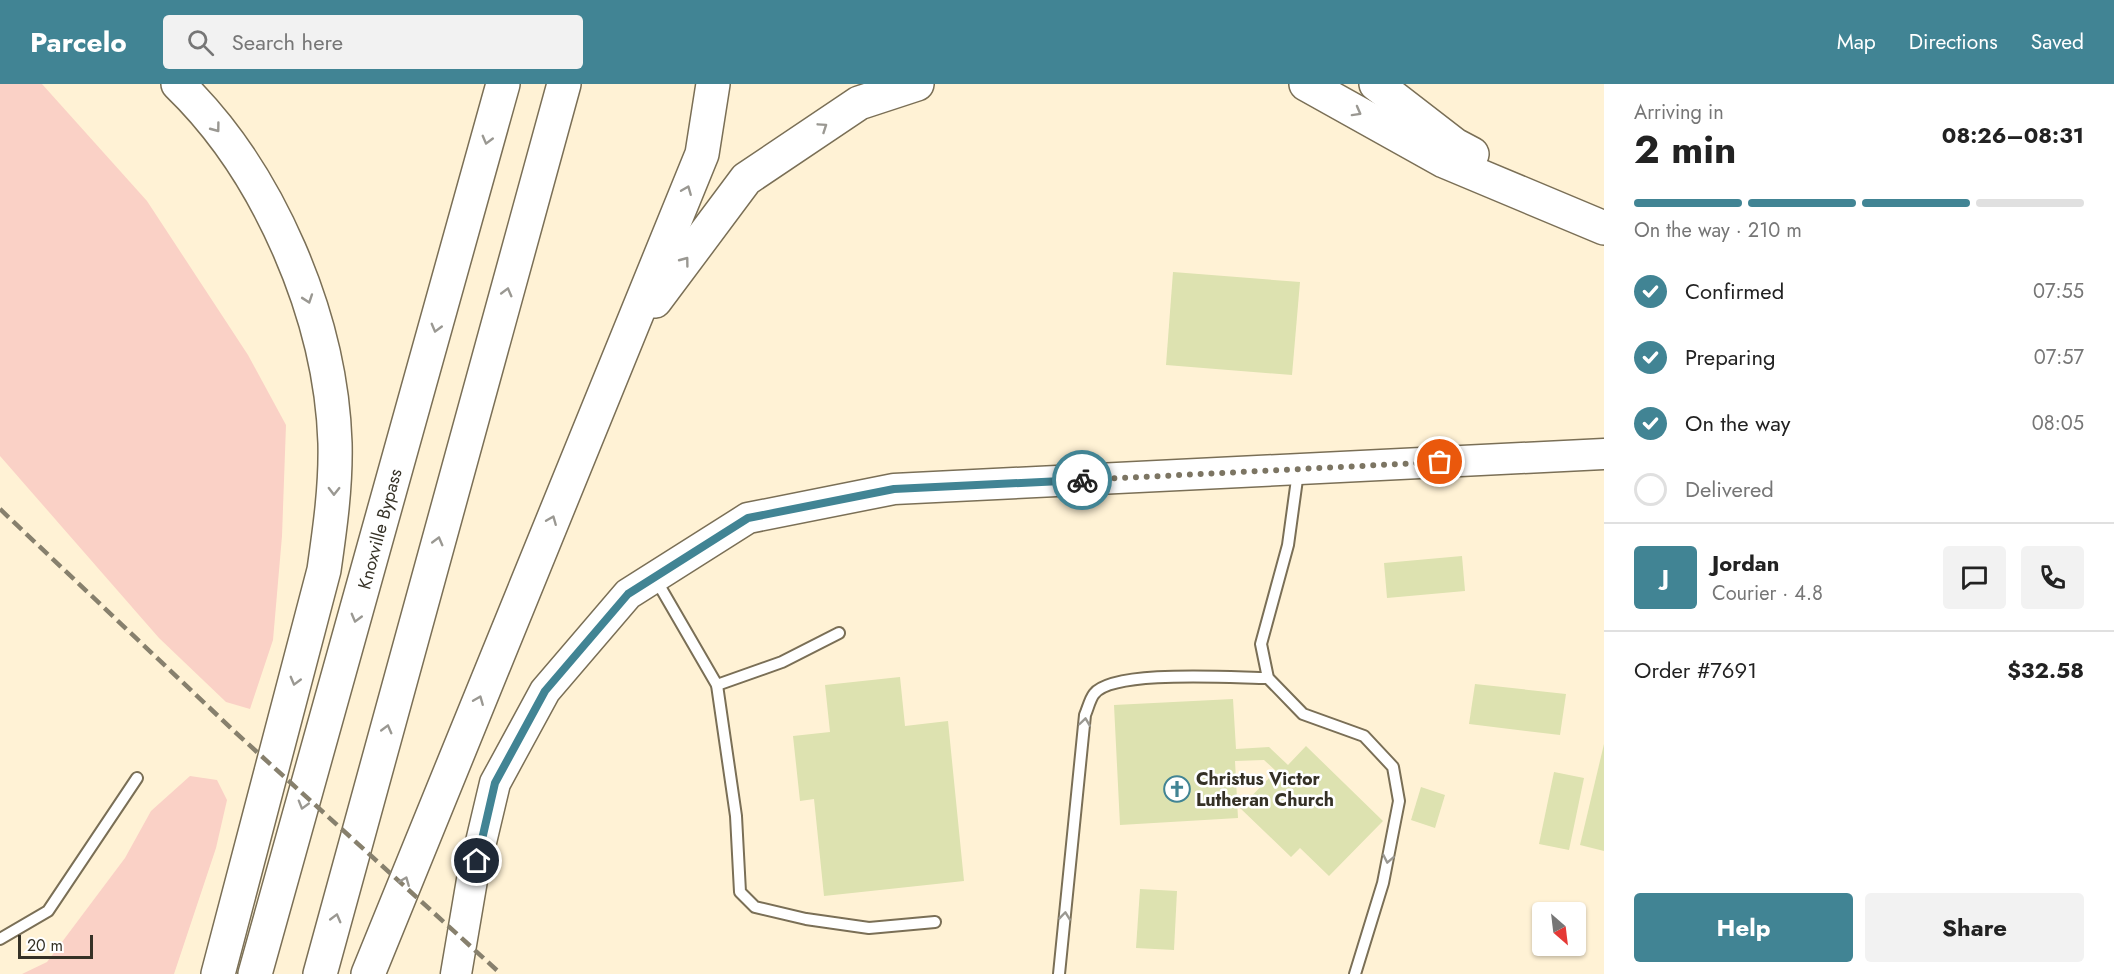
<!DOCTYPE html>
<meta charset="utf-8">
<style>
:root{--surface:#fff;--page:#f2f2f2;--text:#222;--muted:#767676;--line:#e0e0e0;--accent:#418494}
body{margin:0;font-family:Jost,sans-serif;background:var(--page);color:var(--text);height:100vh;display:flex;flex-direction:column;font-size:22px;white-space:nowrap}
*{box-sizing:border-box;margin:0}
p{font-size:20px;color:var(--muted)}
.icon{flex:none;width:33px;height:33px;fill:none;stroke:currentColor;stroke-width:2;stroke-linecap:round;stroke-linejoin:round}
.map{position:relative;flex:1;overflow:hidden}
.panel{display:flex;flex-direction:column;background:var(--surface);width:510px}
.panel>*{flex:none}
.needle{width:39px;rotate:152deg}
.controls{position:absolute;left:1532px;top:818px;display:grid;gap:12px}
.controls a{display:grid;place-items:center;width:54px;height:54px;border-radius:6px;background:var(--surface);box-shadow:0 2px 4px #0004;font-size:30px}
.scale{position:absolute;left:18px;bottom:15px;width:75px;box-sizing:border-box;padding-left:6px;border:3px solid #353126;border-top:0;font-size:16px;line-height:21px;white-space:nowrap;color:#353126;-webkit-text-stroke:4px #fff;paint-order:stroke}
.pin{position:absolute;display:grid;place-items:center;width:51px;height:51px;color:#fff;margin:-26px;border:3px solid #fff;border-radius:50%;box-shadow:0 2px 6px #0007}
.courier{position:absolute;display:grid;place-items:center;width:60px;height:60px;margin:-30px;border:4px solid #418494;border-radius:50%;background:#fff;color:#222;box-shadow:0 2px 8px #0007}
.head em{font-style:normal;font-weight:700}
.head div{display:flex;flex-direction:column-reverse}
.head{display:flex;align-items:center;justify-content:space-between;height:102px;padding:0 30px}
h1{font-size:39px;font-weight:700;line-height:45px}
.bar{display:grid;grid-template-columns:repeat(4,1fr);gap:9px 6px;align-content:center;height:72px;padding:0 30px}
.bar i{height:8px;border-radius:4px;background:var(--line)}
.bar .on{background:var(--accent)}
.bar p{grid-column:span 4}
.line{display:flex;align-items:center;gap:15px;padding:0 30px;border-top:2px solid var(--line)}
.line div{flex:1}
.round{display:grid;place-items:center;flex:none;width:63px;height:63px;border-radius:6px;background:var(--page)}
ol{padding:0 30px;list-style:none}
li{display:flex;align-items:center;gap:18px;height:66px}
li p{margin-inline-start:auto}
li .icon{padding:6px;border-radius:50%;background:var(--accent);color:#fff;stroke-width:4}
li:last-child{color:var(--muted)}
li i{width:33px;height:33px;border:3px solid var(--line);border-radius:50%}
.primary-button{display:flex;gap:12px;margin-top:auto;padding:12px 30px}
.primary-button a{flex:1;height:69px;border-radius:6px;background:var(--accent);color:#fff;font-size:24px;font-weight:700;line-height:69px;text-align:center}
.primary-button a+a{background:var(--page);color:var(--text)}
header{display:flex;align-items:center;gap:36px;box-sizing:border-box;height:84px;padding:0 30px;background:var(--accent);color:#fff}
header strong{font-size:28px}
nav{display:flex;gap:33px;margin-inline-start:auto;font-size:21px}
.search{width:420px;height:54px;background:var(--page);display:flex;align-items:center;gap:15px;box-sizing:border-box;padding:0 21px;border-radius:6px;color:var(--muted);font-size:22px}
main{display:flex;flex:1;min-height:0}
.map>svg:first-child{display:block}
.green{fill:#fad1c6}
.building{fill:#dde2b0}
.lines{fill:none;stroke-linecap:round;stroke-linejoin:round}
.service-casing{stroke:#7a6f56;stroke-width:14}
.secondary-casing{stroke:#7a6f56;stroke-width:33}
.motorway-casing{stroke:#7a6f56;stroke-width:36}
.service{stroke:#fff;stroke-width:10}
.secondary{stroke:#fff;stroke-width:30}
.motorway{stroke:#fff;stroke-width:33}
.rail{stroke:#87806d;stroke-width:4.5;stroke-dasharray:12 6;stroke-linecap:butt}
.oneway{stroke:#9a9892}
.done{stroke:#7c7563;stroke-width:6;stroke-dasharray:0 10.8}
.route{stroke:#418494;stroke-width:8}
.labels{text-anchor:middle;stroke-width:5;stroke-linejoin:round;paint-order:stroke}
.street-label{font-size:18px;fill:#353126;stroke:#fff}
.poi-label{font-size:18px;font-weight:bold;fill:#353126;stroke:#fff;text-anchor:start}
</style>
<header>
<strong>Parcelo</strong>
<div class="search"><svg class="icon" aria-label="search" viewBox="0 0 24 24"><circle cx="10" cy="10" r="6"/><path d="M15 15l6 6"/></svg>Search here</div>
<nav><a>Map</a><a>Directions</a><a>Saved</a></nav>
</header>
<main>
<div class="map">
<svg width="1604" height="890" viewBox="0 0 1604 890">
<rect width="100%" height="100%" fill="#fff2d5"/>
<g class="green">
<polygon points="0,0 42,0 147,117 248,271 286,341 282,452 273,556 250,625 226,618 159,554 0,372"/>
<polygon points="190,692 217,696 227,716 216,764 174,890 22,890 47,878 125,774 151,727"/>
</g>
<g class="building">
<polygon points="1173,188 1300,198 1292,291 1166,281"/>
<polygon points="1462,472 1465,507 1387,514 1384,479"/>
<polygon points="900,593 905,642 948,637 964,797 824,812 814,715 800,717 793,652 830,648 825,601"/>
<polygon points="1475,600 1566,610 1560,651 1469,640"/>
<polygon points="1233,615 1236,665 1269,663 1288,681 1306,662 1383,737 1329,792 1300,764 1291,773 1240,724 1276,687 1264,676 1235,677 1238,734 1120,741 1114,621"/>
<polygon points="1604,660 1604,767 1580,761"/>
<polygon points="1554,688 1584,694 1569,766 1539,760"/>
<polygon points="1421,703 1445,711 1435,744 1411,736"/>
<polygon points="1140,805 1177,807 1174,866 1136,864"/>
</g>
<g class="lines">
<g class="service-casing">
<g id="service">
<polyline points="1298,388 1288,461 1261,560 1268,594 1303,630 1364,652 1393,683 1399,717 1383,799 1355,890"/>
<polyline points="655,494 717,601 736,732 740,808 755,823 806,835 869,844 935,838"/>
<polyline points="717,601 782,578 839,549"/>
<polyline points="0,855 48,827 137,694"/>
<path d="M1059,890l26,-259c3,-7 5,-16 9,-21 19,-25 141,-16 174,-16"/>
</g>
</g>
<g class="secondary-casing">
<polyline id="secondary" points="456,890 472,796 495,699 545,607 628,510 748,434 894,405 1604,370"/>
</g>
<g class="motorway-casing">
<g id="motorway">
<path d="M178,0c91,88 153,233 157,359 1,43 -5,85 -11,127l-106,404"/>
<polyline points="1306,0 1444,77 1604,144"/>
<polyline points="1376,0 1455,61 1472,70"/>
<polyline points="655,217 746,95 859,19 917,0"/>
<polyline points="255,890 503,0"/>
<polyline points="320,890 564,0"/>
<polyline points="368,890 702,70 713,0"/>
</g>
</g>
<use href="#service" class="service"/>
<use href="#secondary" class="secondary"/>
<use href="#motorway" class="motorway"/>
<polyline class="rail" points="0,425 235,648 501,890"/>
</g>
<defs><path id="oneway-chevron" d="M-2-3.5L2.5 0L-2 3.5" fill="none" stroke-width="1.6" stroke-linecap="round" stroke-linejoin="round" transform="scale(1.5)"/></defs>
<g class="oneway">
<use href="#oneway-chevron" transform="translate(1357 28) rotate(29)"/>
<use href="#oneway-chevron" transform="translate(823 43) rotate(-34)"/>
<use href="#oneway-chevron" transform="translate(216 44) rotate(53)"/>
<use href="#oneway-chevron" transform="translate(487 56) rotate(105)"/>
<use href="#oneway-chevron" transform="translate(687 106) rotate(-68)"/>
<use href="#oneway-chevron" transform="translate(685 177) rotate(-53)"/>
<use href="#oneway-chevron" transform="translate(507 208) rotate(-75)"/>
<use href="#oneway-chevron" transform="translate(308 215) rotate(71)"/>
<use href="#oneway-chevron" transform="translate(436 244) rotate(105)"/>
<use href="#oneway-chevron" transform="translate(334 407) rotate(91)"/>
<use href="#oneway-chevron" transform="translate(552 436) rotate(-68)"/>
<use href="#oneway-chevron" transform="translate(438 457) rotate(-75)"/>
<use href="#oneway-chevron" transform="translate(356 534) rotate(105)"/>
<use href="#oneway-chevron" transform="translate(295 597) rotate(105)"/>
<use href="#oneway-chevron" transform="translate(479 616) rotate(-68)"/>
<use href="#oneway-chevron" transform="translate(1085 638) rotate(-82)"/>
<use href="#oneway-chevron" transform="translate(387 645) rotate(-75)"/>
<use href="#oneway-chevron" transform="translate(303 721) rotate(106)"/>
<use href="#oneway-chevron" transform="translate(1388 775) rotate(101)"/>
<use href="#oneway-chevron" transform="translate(405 797) rotate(-68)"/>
<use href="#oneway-chevron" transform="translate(1065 832) rotate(-84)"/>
<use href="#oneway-chevron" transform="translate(336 834) rotate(-75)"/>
</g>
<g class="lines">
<polyline class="done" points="1082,396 1440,378"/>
<polyline class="route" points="477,777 495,699 545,607 628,510 748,434 894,405 1082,396"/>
</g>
<defs>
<g id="church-ring" transform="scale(1.35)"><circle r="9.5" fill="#fff" stroke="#418494" stroke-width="1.5"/><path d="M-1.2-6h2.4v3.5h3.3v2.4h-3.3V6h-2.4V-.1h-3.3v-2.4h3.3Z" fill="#418494"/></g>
</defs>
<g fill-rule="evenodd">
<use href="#church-ring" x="1177" y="705"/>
</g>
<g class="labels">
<g class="street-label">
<text transform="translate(380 445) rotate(-75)" y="6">Knoxville Bypass</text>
</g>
<g class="poi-label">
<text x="1196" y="701">Christus Victor<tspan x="1196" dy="21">Lutheran Church</tspan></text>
</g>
</g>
</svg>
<div class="controls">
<a><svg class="needle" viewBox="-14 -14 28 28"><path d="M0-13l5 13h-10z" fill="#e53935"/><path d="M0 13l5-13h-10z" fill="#767676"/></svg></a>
</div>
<div class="scale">20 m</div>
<div class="pin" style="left:1440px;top:378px;background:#ea580c"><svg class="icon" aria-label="bag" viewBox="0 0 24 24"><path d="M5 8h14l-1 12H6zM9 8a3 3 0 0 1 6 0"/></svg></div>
<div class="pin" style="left:477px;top:777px;background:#1f2937"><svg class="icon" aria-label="home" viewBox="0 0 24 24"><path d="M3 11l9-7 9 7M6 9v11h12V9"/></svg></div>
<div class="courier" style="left:1082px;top:396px"><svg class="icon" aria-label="bike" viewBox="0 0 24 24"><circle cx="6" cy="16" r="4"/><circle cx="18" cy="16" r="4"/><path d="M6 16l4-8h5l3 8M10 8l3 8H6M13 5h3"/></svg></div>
</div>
<section class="panel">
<div class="head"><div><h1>2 min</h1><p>Arriving in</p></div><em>08:26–08:31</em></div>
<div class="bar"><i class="on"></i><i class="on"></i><i class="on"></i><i></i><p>On the way · 210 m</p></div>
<ol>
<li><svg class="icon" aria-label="check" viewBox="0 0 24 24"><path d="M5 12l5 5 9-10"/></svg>Confirmed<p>07:55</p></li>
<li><svg class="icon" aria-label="check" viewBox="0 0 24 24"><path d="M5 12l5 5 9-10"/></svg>Preparing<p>07:57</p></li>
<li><svg class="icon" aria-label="check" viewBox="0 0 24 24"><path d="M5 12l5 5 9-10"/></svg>On the way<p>08:05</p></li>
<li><i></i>Delivered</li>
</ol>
<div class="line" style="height:108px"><b class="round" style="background:var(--accent);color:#fff">J</b><div><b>Jordan</b><p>Courier · 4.8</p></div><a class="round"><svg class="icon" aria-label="chat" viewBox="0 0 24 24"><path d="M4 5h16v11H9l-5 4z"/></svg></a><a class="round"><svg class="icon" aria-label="phone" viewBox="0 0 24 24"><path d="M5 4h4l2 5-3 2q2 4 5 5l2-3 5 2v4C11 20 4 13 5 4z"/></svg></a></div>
<div class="line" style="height:78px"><div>Order #7691</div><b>$32.58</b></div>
<div class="primary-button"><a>Help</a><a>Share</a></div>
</section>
</main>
